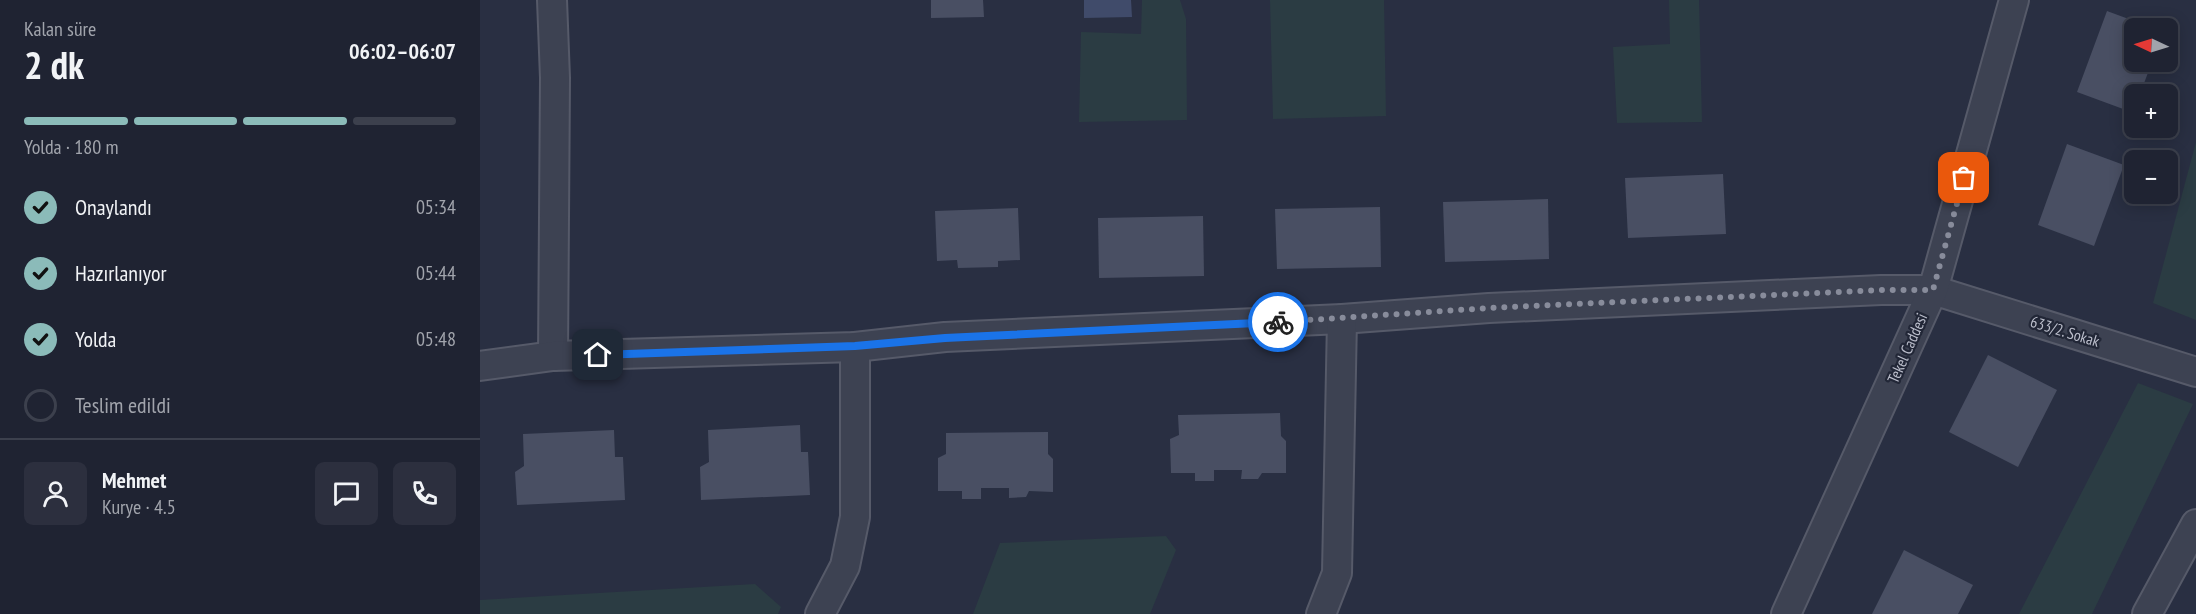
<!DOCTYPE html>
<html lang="tr">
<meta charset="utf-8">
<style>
:root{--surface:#1f2332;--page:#2c2f3e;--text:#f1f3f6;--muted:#a1a4ac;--line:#3c404d;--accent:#8bbbb9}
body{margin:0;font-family:"PT Sans Narrow",sans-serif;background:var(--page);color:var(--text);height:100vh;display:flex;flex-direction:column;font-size:22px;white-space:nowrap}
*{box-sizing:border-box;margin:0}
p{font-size:20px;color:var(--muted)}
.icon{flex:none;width:33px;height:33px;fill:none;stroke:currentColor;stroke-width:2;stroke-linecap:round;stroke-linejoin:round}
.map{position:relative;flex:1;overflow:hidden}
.side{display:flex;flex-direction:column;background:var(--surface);width:480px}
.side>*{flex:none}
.needle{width:39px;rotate:274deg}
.buttons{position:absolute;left:1644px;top:18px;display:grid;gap:12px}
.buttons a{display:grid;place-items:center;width:54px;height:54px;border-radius:9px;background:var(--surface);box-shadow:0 3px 15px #0003,0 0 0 2px var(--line);font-size:30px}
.pin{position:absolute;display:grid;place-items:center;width:51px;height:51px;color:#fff;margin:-26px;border-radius:12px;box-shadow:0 3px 9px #0006}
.courier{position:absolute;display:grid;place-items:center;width:60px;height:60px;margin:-30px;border:4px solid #1a73e8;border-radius:50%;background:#fff;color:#222;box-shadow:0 2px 8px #0007}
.overview em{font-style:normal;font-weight:600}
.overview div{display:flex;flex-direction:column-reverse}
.overview{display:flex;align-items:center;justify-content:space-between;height:102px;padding:0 24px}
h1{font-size:39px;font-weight:600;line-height:45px}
.bar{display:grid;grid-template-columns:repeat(4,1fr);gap:9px 6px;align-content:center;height:72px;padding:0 24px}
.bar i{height:8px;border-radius:4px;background:var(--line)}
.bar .current{background:var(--accent)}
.bar p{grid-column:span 4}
.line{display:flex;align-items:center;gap:15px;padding:0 24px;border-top:2px solid var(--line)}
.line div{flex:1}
.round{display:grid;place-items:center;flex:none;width:63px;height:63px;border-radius:9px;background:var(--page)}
ol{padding:0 24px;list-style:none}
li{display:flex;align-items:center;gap:18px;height:66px}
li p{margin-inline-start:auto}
li .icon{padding:6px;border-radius:50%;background:var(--accent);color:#111;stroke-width:4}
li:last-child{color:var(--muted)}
li i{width:33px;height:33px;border:3px solid var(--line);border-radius:50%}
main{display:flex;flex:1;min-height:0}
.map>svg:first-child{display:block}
.green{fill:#2b3c43}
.water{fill:#404b6a}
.building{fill:#494f63}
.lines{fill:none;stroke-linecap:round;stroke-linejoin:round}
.minor-casing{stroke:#565a69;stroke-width:32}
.minor{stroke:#3d4252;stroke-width:28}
.done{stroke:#888c9b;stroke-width:6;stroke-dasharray:0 10.8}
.route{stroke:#1a73e8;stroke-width:8}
.labels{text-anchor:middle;stroke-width:4.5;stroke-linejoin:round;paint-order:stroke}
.street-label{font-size:16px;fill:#bbbecb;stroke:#222737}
</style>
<main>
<section class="side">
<div class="overview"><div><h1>2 dk</h1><p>Kalan süre</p></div><em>06:02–06:07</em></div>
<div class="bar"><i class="current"></i><i class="current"></i><i class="current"></i><i></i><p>Yolda · 180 m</p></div>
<ol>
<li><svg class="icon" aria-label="check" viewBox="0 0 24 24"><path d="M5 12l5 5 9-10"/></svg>Onaylandı<p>05:34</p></li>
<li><svg class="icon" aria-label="check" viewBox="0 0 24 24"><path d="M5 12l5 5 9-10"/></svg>Hazırlanıyor<p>05:44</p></li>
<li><svg class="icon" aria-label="check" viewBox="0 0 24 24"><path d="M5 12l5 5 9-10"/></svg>Yolda<p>05:48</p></li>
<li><i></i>Teslim edildi</li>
</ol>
<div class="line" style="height:108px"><a class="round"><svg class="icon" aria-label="person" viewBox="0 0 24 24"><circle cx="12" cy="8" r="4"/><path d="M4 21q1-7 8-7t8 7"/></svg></a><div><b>Mehmet</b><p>Kurye · 4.5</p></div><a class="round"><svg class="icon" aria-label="chat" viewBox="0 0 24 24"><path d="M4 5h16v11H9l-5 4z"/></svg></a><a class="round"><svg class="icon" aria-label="phone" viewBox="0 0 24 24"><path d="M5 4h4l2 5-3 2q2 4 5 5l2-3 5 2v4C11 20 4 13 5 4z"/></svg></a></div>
</section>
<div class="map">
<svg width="1716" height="614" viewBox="0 0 1716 614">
<rect width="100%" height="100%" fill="#292f42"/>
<g class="green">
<polygon points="662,0 700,0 706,19 707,120 599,122 601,32 661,34"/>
<polygon points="790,0 904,0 906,116 793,119"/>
<polygon points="1189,0 1219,0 1222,122 1137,123 1133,47 1190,44"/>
<polygon points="1716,142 1716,320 1673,303"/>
<polygon points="1658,383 1713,404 1612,614 1539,614"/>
<polygon points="686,536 696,550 670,614 493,614 520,543"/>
<polygon points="275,584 301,607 298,614 0,614 0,600"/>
</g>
<polygon class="water" points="604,0 651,0 652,17 604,18"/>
<g class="building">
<polygon points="451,0 503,0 504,17 451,18"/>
<polygon points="1627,11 1673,28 1654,28 1654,62 1672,62 1660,94 1654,94 1654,113 1597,92"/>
<polygon points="1587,144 1644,165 1614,246 1558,225"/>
<polygon points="1243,174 1246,234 1148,238 1145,178"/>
<polygon points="1068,199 1069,259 965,262 963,202"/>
<polygon points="900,207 901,267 797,269 795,209"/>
<polygon points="538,208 540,260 518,261 518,267 478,268 477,260 457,261 455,211"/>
<polygon points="723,216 724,276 619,278 618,218"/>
<polygon points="1508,355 1577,390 1538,467 1469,432"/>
<polygon points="800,413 801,436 806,441 806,473 782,473 778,479 761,479 762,470 734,470 734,481 715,481 715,473 691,473 690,439 699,435 698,415"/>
<polygon points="320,425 321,452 328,452 330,495 221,500 220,467 229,462 228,430"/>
<polygon points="134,430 135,457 143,457 145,500 37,505 35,472 44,466 43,434"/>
<polygon points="568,432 568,454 573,459 573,492 549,491 546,497 529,498 529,488 501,488 501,499 482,499 482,491 458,491 458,458 466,454 466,433"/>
<polygon points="1424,550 1493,585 1478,614 1392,614"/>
</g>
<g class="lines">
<g class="minor-casing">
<g id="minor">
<polyline points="72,0 75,78 73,356"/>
<polyline points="0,366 73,356 375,347 465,337 862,319 1009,308 1401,290 1453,290 1716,372"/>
<polyline points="340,614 365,566 375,517 375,347"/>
<polyline points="841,614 857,573 862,319"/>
<polyline points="1306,614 1453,290 1534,0"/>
<polyline points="1667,614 1716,524"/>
</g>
</g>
<use href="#minor" class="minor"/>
</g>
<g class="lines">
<polyline class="done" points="798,322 1009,308 1401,290 1453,290 1484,178"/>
<polyline class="route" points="118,355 375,346 465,338 798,322"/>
</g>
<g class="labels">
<g class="street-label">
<text transform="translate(1585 331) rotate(17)" y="6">633/2. Sokak</text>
<text transform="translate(1427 348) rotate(-66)" y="6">Tekel Caddesi</text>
</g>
</g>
</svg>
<div class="buttons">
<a><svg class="needle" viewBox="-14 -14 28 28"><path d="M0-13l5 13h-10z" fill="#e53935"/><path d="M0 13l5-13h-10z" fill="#a1a4ac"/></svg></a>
<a>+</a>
<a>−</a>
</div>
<div class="pin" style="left:1484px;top:178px;background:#ea580c"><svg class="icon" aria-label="bag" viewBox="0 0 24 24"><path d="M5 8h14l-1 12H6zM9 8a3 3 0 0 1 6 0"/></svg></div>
<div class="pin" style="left:118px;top:355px;background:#1f2937"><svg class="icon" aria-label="home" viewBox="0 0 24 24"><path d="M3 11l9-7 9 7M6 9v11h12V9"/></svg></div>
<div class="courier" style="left:798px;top:322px"><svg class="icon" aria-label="bike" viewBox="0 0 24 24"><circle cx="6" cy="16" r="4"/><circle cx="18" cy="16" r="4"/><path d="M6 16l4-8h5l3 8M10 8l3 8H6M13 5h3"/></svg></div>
</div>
</main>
